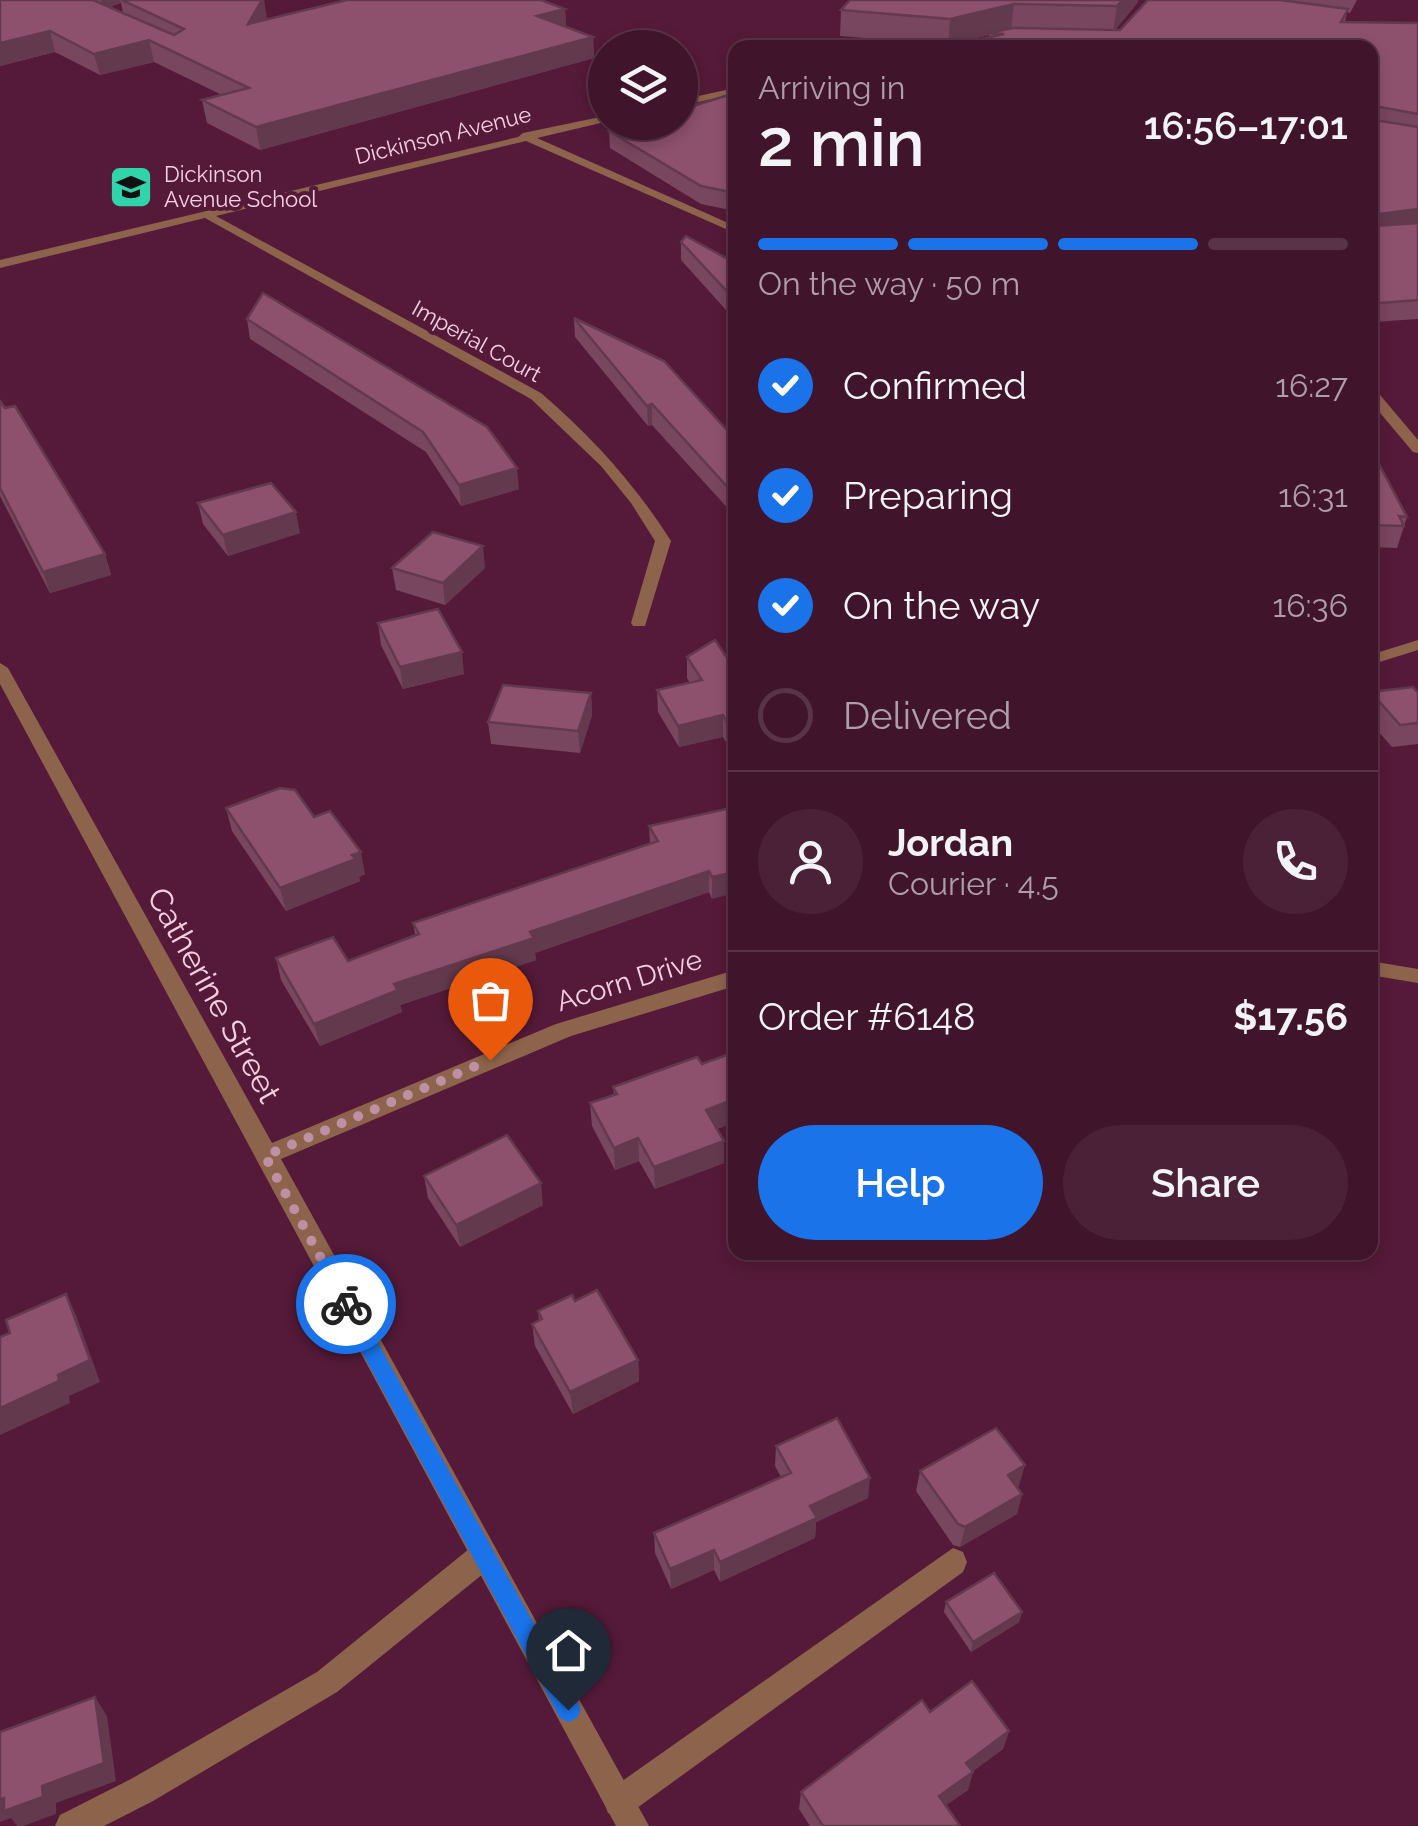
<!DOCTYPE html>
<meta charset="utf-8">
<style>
:root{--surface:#40142b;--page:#4b2137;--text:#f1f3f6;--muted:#ae9ea9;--line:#593347;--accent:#1a73e8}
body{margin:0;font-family:Raleway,sans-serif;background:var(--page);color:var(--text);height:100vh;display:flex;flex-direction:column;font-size:38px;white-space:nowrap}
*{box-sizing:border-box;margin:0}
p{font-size:32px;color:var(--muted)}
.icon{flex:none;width:55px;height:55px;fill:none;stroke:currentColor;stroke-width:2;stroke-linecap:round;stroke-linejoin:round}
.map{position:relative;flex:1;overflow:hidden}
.details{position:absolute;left:728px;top:40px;width:650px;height:1220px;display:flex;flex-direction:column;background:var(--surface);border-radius:20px;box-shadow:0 5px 15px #0003,0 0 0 2px var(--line)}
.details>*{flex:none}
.controls{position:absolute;left:588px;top:30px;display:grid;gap:20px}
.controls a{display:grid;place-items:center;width:110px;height:110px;border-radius:50%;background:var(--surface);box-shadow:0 5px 15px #0003,0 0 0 2px var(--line);font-size:50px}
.pin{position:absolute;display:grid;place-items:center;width:85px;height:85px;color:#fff;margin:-102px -42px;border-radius:50% 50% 50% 0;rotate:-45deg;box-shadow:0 0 10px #0007}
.pin .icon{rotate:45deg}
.courier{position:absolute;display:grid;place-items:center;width:100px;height:100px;margin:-50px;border:8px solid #1a73e8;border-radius:50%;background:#fff;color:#222;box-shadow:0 2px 12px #0007}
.summary em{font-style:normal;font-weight:600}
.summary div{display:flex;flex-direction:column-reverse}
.summary{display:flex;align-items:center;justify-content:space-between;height:170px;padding:0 30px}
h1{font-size:65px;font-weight:600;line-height:75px}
.bar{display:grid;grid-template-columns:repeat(4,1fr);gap:15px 10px;align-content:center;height:120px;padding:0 30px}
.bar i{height:12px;border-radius:8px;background:var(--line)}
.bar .on{background:var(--accent)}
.bar p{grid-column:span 4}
.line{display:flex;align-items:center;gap:25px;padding:0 30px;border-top:2px solid var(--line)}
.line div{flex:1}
.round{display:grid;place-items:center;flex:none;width:105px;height:105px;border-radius:52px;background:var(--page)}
ol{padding:0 30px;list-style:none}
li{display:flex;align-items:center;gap:30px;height:110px}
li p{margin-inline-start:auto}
li .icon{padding:10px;border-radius:50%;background:var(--accent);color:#fff;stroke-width:4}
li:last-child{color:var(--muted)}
li i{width:55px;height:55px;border:5px solid var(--line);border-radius:50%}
.action{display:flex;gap:20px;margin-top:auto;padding:20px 30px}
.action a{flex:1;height:115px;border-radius:60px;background:var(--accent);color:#fff;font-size:40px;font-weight:600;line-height:115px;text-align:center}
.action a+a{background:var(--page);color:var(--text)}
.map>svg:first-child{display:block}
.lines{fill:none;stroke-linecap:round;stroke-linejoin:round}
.lane{fill:#8e634b;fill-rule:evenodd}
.street{fill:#8e634b;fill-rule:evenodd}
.wall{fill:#79465f;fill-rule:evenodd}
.shaded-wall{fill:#63394d}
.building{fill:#8d516e;stroke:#63394d;stroke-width:2.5}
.route{fill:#1a73e8}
.done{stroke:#be90a6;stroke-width:10;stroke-dasharray:0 18}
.labels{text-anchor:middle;stroke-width:8;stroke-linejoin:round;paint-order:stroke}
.far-street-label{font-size:22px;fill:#f6d0e1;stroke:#551a39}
.far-poi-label{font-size:22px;fill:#f6d0e1;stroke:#551a39;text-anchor:start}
.street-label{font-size:28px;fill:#f6d0e1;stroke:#551a39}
.near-street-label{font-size:32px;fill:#f6d0e1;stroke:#551a39}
</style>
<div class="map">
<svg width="1418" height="1826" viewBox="0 0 1418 1826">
<rect width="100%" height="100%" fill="#551a39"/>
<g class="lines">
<g class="lane">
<polygon points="484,1542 494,1545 498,1555 494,1565 337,1692 153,1801 104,1826 55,1826 60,1815 131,1779 317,1672 474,1545"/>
<polygon points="953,1548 963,1552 967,1562 963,1572 630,1813 619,1817 608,1813 604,1802 608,1791"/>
</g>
<g class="street">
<polygon points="735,88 735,94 680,106 680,100"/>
<path d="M605,116v6l-68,16 198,88v7l-209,-92 -310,75 325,177c51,44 94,91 130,148l-26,85h-12l-2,-3 24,-82 -24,-38 -30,-37 -70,-67 -326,-181 -205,50v-8l518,-123 5,-4z"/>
<polygon points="1370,388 1375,389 1418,440 1418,453 1413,452 1370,401"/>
<polygon points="1418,640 1418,650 1370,665 1370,655"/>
<polygon points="0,663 8,668 272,1143 556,1024 735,970 735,986 571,1036 281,1159 649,1826 616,1826 0,684"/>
<polygon points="1370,961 1418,969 1418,983 1370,975"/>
</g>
</g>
<g class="wall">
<path d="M0,0h264l2,20 299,-11 1,18 27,10 1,21 -334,92 -53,-27 -5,-23 20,-5 -68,-33 -54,13 -45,-23 -55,14zM121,3l2,10 -14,-6z"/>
<polygon points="850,0 1138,2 1115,30 1120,30 1148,0 1357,0 1350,13 1347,12 1345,22 1418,23 1418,319 1374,322 1370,318 1370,48 989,37 989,35 948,45 840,36 841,10"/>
<polygon points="735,93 735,211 701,204 610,148 609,131"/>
<polygon points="681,242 735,263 735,320 681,260"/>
<polygon points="574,318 735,439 733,514 652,425 648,426 575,337"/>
<polygon points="247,319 519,489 461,506 426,452 250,339"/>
<polygon points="0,401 105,554 111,575 50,593 0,496"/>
<polygon points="1370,447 1407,517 1397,548 1370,547"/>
<polygon points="198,503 300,533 228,556 203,524"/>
<polygon points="392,568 485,568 445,605 396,590"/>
<polygon points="378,623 464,674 403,689 381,645"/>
<polygon points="687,657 735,670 735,757 723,737 679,747 658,712 657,690 690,683 687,678"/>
<polygon points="1371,692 1418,693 1418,744 1392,747 1370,722"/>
<polygon points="591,693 592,715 580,753 491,744 488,722"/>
<polygon points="735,807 712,899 709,892 535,953 536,960 400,1005 402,1012 320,1046 281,980 276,958 348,961 415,935 413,923 650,844 649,826"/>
<polygon points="226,808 314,817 365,874 359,877 360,881 286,911 232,831"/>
<polygon points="735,1052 735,1122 717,1129 724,1141 724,1163 655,1189 639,1161 615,1170 592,1126 590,1103 614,1095 613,1087 702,1064"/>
<polygon points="424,1176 543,1205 460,1247 428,1198"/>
<polygon points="575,1301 638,1360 639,1381 573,1414 535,1346 532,1324 539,1320 538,1311"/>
<polygon points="776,1446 868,1498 816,1522 815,1538 720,1582 714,1570 671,1589 655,1553 654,1533 781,1477 775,1466"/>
<polygon points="920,1471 1019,1486 1017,1487 1022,1494 1017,1514 960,1547 953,1545 916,1491"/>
<polygon points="946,1602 1022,1612 1019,1622 971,1652 944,1612"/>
<polygon points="930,1712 1009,1731 1003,1749 973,1771 968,1790 946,1805 960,1826 810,1826 799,1809 801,1792"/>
</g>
<g class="shaded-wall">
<polygon points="101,0 120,0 121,3 103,10"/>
<polygon points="262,0 264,0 267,18 252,45 248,24"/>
<polygon points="1123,0 1139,0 1113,32 1117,6"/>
<polygon points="1014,4 1011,30 989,33 989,35 948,45 950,19"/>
<polygon points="565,9 566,29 537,16"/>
<polygon points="50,31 55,52 0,66 0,43"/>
<polygon points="593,37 594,58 260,150 256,127"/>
<polygon points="149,40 154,62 100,75 94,54"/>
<polygon points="1418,209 1418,226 1370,232 1371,215"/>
<polygon points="652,404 652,425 648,426 647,406"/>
<polygon points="517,468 519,489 461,506 459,485"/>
<rect x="733" y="493" width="2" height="21"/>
<polygon points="296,512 300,533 228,556 223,535"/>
<polygon points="483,546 485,568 445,605 443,583"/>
<polygon points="105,554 111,575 50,593 43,572"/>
<polygon points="462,652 464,674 403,689 400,667"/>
<polygon points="591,693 592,715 580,753 578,731"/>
<polygon points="723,715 723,737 679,747 678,726"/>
<polygon points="361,852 365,874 359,877 360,881 286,911 280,888"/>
<polygon points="709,871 709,892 535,953 536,960 400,1005 402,1012 320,1046 314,1024 394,984 530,932"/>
<polygon points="735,872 735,893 712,899 712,877"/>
<polygon points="735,1099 735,1122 706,1133 706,1110"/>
<polygon points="638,1138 639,1161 615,1170 614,1148"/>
<polygon points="724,1141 724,1163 655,1189 654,1167"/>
<polygon points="541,1183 543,1205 460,1247 456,1225"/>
<polygon points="66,1294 76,1315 100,1382 69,1396 70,1403 0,1435 0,1408 58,1375"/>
<polygon points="638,1360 639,1381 573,1414 570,1392"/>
<polygon points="1025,1465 1019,1486 1003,1495 1008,1475"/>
<polygon points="870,1478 868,1498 816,1522 815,1538 720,1582 720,1562 810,1506"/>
<polygon points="1022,1494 1017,1514 960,1547 965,1527"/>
<polygon points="714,1550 714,1570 671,1589 670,1569"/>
<polygon points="1022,1612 1019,1622 971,1652 973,1642"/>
<polygon points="95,1697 107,1716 116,1781 56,1803 56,1814 23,1826 17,1826 11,1818 0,1822 0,1800 42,1786"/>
<polygon points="1009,1731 1003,1749 961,1780 966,1763"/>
<polygon points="973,1772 968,1790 935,1813 939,1796"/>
</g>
<g class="building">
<polygon points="0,0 93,0 174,35 184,29 122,0 262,0 248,24 347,0 541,0 565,9 537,16 593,37 256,127 202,100 249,88 149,40 94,54 50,31 0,43"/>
<polygon points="850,0 1123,0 1117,6 1014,4 950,19 841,10"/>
<polygon points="1148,0 1280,0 1348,9 1341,22 1418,23 1418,114 1375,106 1371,110 1374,120 1418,127 1418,209 1371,215 1375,226 1418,223 1418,300 1380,303 1370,293 1370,48 941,48 1004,34 989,33 1013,28 1120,30"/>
<polygon points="735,93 735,193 701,186 609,131 638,122 680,122 680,110"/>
<polygon points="686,236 735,263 735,300 681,242"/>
<polygon points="263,293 487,427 517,468 459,485 423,432 247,319"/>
<polygon points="574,318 664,361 735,439 735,493 733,493 652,404 647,406"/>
<polygon points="0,401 5,408 15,406 105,554 43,572 0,488"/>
<polygon points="1370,447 1407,517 1399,516 1404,526 1370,525"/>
<polygon points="271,483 296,512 223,535 198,503"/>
<polygon points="433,532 483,546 443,583 392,568"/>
<polygon points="438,609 462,652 400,667 378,623"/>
<polygon points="715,640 735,670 735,735 723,715 678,726 657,690 702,680 687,657"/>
<polygon points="503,685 591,693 578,731 488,722"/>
<polygon points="1413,687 1418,693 1418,723 1400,725 1371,692"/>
<polygon points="280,788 295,790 314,817 330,811 361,852 352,855 356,859 280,888 226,808"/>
<polygon points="735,807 735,872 712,877 709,871 530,932 534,938 394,984 398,990 314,1024 276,958 333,937 348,961 419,934 413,923 658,841 649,826"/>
<polygon points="735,1052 735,1099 706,1110 724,1141 654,1167 638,1138 614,1148 590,1103 617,1094 613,1087 697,1057 702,1064"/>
<polygon points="507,1135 541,1183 456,1225 424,1176"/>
<polygon points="597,1290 638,1360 570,1392 532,1324 542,1319 538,1311 572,1295 575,1301"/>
<polygon points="66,1294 90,1360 58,1375 59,1381 0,1408 0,1337 10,1333 6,1320"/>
<polygon points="837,1418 870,1478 810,1506 817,1518 720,1562 714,1550 670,1569 654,1533 791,1473 776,1446"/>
<polygon points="996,1428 1025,1465 1008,1475 1022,1494 965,1527 958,1524 920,1471"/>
<polygon points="994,1573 1022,1612 973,1642 946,1602"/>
<polygon points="972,1681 1009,1731 966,1763 973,1772 939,1796 960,1826 823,1826 801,1792 922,1700 930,1712"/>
<polygon points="95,1697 104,1763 42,1786 43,1797 4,1811 4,1798 0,1800 0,1732"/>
</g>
<polygon class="route" points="346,1296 353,1298 577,1701 581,1710 577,1718 568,1722 560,1718 339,1310 339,1298"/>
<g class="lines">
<polyline class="done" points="346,1304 265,1156 490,1060"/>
</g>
<defs>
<g id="school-square" transform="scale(2.25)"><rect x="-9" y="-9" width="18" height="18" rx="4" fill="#2fd4aa" stroke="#551a39"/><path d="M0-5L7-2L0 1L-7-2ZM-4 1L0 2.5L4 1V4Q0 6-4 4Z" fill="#111"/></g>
</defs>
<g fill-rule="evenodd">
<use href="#school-square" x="131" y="187"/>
</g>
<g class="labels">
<g class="far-street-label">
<text transform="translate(443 135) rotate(-14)" y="8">Dickinson Avenue</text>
<text transform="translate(477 341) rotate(29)" y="8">Imperial Court</text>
</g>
<g class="far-poi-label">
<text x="164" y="182">Dickinson<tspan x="164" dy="25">Avenue School</tspan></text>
</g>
<g class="street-label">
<text transform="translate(629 980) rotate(-17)" y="10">Acorn Drive</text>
</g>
<g class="near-street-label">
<text transform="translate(214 995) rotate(61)" y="11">Catherine Street</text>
</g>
</g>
</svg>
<div class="controls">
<a><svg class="icon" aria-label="layers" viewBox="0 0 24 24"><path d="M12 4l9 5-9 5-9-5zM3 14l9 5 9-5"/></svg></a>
</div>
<div class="pin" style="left:490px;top:1060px;background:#ea580c"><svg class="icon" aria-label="bag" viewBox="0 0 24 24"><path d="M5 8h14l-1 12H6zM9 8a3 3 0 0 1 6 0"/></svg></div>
<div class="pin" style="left:568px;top:1710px;background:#1f2937"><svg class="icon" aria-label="home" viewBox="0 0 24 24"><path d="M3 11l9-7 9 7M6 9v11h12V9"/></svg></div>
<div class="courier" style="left:346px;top:1304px"><svg class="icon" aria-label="bike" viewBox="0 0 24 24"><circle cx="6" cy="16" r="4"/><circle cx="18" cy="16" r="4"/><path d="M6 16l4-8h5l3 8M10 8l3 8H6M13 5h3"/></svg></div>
<section class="details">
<div class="summary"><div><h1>2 min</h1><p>Arriving in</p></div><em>16:56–17:01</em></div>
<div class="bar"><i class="on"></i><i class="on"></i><i class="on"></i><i></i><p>On the way · 50 m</p></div>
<ol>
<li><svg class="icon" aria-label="check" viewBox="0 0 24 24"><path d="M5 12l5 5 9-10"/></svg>Confirmed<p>16:27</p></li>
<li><svg class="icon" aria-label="check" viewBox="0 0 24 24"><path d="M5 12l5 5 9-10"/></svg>Preparing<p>16:31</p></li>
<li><svg class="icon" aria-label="check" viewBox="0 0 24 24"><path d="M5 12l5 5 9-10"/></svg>On the way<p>16:36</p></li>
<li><i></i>Delivered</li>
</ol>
<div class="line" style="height:180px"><a class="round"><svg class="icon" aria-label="person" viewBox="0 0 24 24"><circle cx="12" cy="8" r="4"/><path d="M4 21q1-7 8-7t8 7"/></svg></a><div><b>Jordan</b><p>Courier · 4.5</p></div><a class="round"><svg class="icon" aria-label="phone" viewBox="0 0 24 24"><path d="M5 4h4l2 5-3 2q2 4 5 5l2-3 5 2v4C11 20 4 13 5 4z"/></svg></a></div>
<div class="line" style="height:130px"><div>Order #6148</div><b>$17.56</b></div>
<div class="action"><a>Help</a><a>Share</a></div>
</section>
</div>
